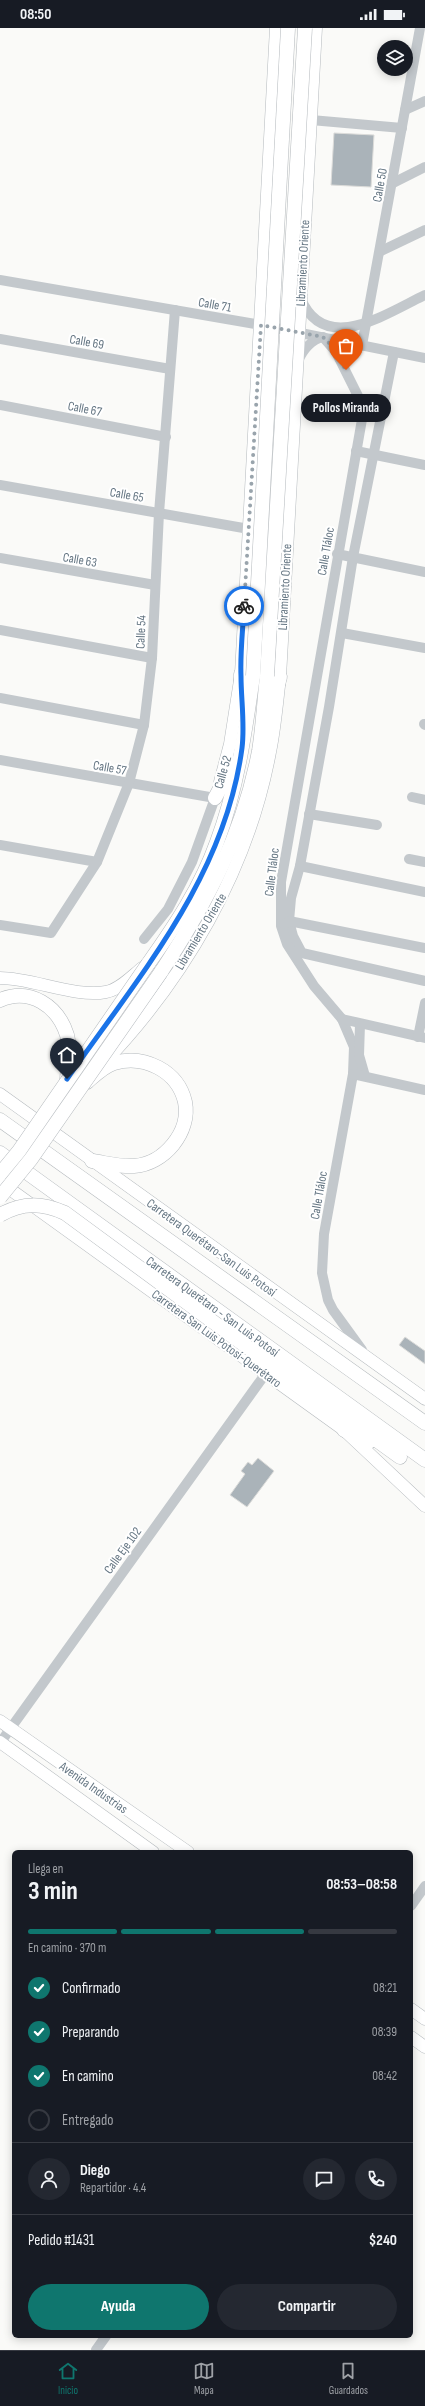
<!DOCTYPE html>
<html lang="es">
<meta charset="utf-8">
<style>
:root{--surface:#171b24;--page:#242831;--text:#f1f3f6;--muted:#9ea1a6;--line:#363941;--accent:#0f766e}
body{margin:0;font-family:"Sofia Sans Condensed",sans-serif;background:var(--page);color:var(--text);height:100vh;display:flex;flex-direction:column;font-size:15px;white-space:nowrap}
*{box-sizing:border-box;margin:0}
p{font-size:13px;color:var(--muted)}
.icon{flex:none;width:22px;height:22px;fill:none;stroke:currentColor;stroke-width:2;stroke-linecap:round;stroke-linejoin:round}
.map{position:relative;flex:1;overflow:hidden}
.sheet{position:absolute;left:12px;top:1822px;width:401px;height:488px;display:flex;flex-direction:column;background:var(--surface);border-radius:6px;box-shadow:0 2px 10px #0003}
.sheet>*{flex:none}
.fabs{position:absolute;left:377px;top:12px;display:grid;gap:8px}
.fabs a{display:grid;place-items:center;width:36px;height:36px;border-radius:50%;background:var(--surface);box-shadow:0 2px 10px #0003;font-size:20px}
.pin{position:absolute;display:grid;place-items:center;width:34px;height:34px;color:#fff;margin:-41px -17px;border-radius:50% 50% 50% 0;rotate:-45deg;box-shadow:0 0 4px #0007}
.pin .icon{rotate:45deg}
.courier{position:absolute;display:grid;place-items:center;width:40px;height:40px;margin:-20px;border:3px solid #1a73e8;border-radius:50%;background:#fff;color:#222;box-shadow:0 1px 5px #0007}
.bubble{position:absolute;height:28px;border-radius:14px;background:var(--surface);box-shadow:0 2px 10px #0003;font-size:13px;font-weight:700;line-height:28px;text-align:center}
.summary em{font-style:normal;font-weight:700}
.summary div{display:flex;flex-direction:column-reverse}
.summary{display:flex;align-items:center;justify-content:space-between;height:68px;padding:0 16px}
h1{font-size:26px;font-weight:700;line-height:30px}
.bar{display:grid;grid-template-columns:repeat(4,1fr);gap:6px 4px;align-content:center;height:48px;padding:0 16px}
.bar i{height:5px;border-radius:3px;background:var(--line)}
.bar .active{background:var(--accent)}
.bar p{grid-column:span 4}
.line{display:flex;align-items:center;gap:10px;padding:0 16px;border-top:1px solid var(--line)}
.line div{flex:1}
.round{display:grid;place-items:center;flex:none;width:42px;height:42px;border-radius:21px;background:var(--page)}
ol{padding:0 16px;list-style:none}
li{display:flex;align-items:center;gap:12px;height:44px}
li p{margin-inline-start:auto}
li .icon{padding:4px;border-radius:50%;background:var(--accent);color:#fff;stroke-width:4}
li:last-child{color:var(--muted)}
li i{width:22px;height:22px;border:2px solid var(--line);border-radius:50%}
.primary-button{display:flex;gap:8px;margin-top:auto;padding:8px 16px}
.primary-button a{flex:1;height:46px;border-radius:24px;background:var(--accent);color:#fff;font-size:16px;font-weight:700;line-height:46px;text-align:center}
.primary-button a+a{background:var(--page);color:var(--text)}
.status{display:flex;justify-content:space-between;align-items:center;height:28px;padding:0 20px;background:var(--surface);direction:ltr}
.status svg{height:11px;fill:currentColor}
.dock{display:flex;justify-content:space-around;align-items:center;height:56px;border-top:1px solid var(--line);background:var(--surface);font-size:11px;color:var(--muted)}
.dock a{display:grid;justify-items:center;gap:2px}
.dock .active{color:var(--accent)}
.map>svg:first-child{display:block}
.building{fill:#aab3b9;stroke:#dcdcda}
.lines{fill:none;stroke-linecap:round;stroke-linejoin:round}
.major-casing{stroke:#b5babe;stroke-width:13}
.highway-casing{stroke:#b4b9bd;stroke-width:15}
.minor{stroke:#c3c8cc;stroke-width:10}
.major{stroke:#fff;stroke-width:12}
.highway{stroke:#fff;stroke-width:14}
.highway-bridge-casing{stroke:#b4b9bd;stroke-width:15;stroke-linecap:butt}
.highway-bridge{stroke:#fff;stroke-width:14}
.done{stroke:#99a4ac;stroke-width:4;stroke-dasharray:0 7.2}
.route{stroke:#1a73e8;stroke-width:5}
.labels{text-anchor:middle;stroke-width:4;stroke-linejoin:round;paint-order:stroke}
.street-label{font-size:13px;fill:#657683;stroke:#fff}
</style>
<div class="status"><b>08:50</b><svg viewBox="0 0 49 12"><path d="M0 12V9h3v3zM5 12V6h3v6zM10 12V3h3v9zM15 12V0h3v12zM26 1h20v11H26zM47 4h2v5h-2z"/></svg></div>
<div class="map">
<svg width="425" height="2322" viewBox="0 0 425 2322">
<rect width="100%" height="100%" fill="#fafaf8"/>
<g class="building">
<polygon points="334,105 374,107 371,159 331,157"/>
<polygon points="405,1309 425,1323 425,1336 399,1317"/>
<polygon points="258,1430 274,1443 247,1479 230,1467 245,1446 241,1443 248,1434 252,1437"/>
</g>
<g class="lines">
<g class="major-casing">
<g id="major">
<polyline points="220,754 230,716 241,646 276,0"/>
<path d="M0,950c33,0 75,20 106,14 13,-2 26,-16 36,-24"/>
<path d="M101,1038c83,-86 147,-195 169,-314 5,-24 7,-50 10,-75l36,-649"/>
<polyline points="0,1066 425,1371"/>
<polyline points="0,1154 344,1402 425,1478"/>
<polyline points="0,1693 188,1824"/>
<polyline points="0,1714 153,1824"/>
<polyline points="411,1981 425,1991"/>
<polyline points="411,2009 425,2019"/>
</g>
</g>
<g class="highway-casing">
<g id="highway">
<polyline points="241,646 241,681"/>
<polyline points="270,684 280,649"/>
<polyline points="215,770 233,736"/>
<path d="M148,936c27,-38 53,-77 69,-122 20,-53 28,-110 36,-166"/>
<path d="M161,944c46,-70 82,-137 98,-221 4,-24 5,-50 8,-75"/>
<path d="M0,972c30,-13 58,6 67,35 4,14 1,30 0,44"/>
<path d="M87,1054c8,-7 17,-16 27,-19 30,-9 64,8 71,39 6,30 -21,62 -51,64 -13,1 -28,-3 -42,-5"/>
<polyline points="0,1092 425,1395"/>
<polyline points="0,1125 425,1432"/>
<polyline points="250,1321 400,1429"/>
<polyline points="344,1402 369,1414"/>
</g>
</g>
<g class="minor">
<polyline points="405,82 425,73"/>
<polyline points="311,92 402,100"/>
<polyline points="393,155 425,139"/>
<polyline points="381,223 425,202"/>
<polyline points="0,252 261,297 425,330"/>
<path d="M301,271c24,57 86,14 124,-4"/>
<polyline points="0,311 170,341"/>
<polyline points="394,324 353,529 329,679 300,838 291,870 289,893 293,908 302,925 425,953"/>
<polyline points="340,331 348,322 362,317 420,0"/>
<path d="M298,333c5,-11 13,-21 25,-24l13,15 28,56 -83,474v44l6,18 27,42 28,33 12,28 -1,27 -29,160 -2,39 6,27 5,10 29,40"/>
<polyline points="0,377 166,409"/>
<polyline points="356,423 425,437"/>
<polyline points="0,457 249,501"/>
<polyline points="337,526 425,544"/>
<polyline points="0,530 155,557"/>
<polyline points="0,602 152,630"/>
<polyline points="342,605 425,620"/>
<polyline points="0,670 144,697"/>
<polyline points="424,696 425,697"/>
<polyline points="0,732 215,770 192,834 168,881 144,911"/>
<polyline points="412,769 425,772"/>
<polyline points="309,786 377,797"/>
<polyline points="0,817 97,834"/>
<polyline points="409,831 425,834"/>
<polyline points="300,838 425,864"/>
<polyline points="284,896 289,893 425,920"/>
<polyline points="0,897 51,905 97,834 129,755 144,697 152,630 159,485 175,282"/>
<polyline points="342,991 425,1010"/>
<polyline points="360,996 359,1027 365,1048"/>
<polyline points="418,1009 425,975"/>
<polyline points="353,1046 425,1062"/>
<polyline points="0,1715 266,1345"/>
<polyline points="411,1878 425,1858"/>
<polyline points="96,2322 106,2308"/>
</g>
<use href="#major" class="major"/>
<use href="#highway" class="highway"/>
<g class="highway-bridge-casing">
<g id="highway-bridge">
<polyline points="253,648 288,0"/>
<polyline points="267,648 305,0"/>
<polyline points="0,1146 19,1123 148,936"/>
<polyline points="0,1169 31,1131 161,944"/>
<path d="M0,1187c23,-13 42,-12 65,-2l185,136"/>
</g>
</g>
<use href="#highway-bridge" class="highway-bridge"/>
</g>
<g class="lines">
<polyline class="done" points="244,578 261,297 323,309 332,318 346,342"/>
<path class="route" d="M67,1051c72,-103 158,-202 175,-331 3,-23 -1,-49 -1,-72 -1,-24 2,-47 3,-70"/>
</g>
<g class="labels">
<g class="street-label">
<text transform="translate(379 157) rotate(-80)" y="5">Calle 50</text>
<text transform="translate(302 235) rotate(-87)" y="5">Libramiento Oriente</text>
<text transform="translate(215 276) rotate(10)" y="5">Calle 71</text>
<text transform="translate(87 313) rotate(10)" y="5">Calle 69</text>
<text transform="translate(85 380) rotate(11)" y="5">Calle 67</text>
<text transform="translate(127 466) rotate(10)" y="5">Calle 65</text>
<text transform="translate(325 523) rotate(-80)" y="5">Calle Tláloc</text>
<text transform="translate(80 531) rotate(10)" y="5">Calle 63</text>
<text transform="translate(284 559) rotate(-87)" y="5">Libramiento Oriente</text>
<text transform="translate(140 604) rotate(-88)" y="5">Calle 54</text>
<text transform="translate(110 739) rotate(10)" y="5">Calle 57</text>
<text transform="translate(222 744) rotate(-74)" y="5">Calle 52</text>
<text transform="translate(271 844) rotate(-83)" y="5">Calle Tláloc</text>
<text transform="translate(200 903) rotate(-59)" y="5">Libramiento Oriente</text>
<text transform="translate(318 1167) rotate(-80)" y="5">Calle Tláloc</text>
<text transform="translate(212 1219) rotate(36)" y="5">Carretera Querétaro-San Luis Potosí</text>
<text transform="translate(213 1278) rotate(36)" y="5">Carretera Querétaro - San Luis Potosí</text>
<text transform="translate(217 1310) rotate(36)" y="5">Carretera San Luis Potosí-Querétaro</text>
<text transform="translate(122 1522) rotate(-54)" y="5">Calle Eje 102</text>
<text transform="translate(94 1759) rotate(35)" y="5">Avenida Industrias</text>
</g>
</g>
</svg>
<div class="fabs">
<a><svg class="icon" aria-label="layers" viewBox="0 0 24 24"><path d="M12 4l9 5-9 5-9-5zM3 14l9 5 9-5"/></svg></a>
</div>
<div class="pin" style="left:346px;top:342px;background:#ea580c"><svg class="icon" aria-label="bag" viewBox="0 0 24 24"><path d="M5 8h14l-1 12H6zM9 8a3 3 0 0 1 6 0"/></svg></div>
<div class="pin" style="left:67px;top:1051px;background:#1f2937"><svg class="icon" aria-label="home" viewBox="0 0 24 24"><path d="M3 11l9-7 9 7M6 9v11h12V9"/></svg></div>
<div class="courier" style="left:244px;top:578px"><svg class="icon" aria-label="bike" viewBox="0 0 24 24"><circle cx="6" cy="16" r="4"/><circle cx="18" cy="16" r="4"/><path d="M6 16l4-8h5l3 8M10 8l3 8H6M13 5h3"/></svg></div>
<div class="bubble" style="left:301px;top:366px;width:90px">Pollos Miranda</div>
<section class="sheet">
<div class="summary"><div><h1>3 min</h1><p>Llega en</p></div><em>08:53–08:58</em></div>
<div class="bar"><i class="active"></i><i class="active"></i><i class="active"></i><i></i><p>En camino · 370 m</p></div>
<ol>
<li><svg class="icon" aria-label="check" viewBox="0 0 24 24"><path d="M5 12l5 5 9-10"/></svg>Confirmado<p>08:21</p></li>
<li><svg class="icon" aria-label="check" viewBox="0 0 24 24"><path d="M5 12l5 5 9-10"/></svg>Preparando<p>08:39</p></li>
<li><svg class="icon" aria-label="check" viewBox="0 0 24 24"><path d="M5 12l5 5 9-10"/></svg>En camino<p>08:42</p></li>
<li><i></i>Entregado</li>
</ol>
<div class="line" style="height:72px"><a class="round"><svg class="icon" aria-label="person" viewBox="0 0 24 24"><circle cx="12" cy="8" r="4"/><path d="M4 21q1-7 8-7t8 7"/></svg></a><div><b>Diego</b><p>Repartidor · 4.4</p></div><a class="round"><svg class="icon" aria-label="chat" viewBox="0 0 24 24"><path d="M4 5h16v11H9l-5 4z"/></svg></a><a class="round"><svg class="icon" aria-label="phone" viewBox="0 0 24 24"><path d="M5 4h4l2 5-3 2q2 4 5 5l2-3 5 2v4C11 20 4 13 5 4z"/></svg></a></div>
<div class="line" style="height:52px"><div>Pedido #1431</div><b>$240</b></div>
<div class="primary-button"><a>Ayuda</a><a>Compartir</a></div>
</section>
</div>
<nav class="dock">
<a class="active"><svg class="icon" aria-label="home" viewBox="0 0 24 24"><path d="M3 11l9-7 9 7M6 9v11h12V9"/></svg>Inicio</a>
<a><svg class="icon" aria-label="map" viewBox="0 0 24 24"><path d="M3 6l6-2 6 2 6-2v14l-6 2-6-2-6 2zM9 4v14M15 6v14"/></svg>Mapa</a>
<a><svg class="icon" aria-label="saved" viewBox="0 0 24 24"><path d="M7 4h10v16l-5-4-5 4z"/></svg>Guardados</a>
</nav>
